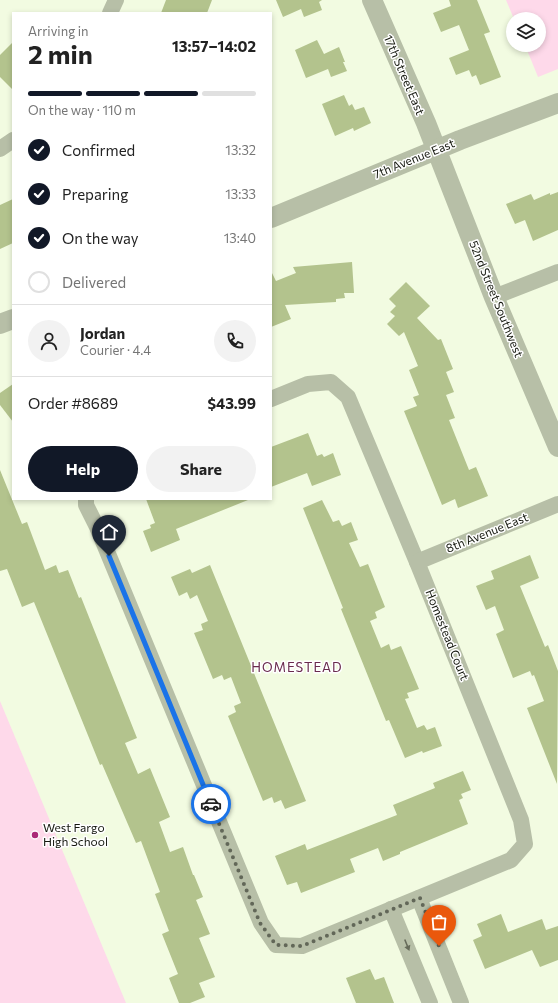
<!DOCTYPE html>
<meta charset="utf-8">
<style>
:root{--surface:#fff;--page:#f2f2f2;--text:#222;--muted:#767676;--line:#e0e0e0;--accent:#111827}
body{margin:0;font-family:Commissioner,sans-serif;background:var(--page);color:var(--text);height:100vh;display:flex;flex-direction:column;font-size:15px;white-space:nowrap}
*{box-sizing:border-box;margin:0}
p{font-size:13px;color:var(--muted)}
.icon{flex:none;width:22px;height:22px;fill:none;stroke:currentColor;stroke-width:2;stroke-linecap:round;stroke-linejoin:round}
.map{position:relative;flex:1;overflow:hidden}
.side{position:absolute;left:12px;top:12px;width:260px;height:488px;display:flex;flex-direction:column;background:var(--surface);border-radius:0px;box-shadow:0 2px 6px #0003}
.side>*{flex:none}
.buttons{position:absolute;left:506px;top:12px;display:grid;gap:8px}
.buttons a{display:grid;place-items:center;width:40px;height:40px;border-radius:50%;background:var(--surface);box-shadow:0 2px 6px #0003;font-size:20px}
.pin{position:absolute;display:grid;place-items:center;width:34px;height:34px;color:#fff;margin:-41px -17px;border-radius:50% 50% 50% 0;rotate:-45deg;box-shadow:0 0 4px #0007}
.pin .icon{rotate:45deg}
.courier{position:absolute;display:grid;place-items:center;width:40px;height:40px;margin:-20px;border:3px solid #1a73e8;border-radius:50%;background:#fff;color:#222;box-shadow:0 1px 5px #0007}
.summary em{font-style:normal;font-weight:700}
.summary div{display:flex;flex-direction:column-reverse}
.summary{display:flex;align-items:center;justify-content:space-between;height:68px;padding:0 16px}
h1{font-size:26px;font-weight:700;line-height:30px}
.bar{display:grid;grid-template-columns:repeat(4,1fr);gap:6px 4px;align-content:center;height:48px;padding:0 16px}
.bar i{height:5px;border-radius:3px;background:var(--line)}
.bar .active{background:var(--accent)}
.bar p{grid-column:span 4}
.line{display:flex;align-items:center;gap:10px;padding:0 16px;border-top:1px solid var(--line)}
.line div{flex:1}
.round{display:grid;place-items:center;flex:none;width:42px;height:42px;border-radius:21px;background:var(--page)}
ol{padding:0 16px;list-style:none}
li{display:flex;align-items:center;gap:12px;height:44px}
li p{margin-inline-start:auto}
li .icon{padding:4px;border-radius:50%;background:var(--accent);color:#fff;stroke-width:4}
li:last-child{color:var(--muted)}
li i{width:22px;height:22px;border:2px solid var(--line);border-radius:50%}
.button{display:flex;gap:8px;margin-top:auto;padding:8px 16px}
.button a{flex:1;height:46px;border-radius:24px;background:var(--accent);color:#fff;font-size:16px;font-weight:700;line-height:46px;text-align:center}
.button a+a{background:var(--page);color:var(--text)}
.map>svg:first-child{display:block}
.green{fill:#fed9ea}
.building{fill:#b3c38d}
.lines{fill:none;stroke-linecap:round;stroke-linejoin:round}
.minor{stroke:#b7bfa7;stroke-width:16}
.tertiary{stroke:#b7bfa7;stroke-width:20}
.oneway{fill:#666b5a}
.done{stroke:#626758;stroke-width:4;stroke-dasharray:0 7.2}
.route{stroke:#1a73e8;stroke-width:5}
.poi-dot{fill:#ab2b79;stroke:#fff;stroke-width:1.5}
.labels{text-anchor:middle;stroke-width:3;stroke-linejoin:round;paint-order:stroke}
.street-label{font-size:12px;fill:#14170e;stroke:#fff}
.poi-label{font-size:12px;fill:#14170e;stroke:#fff;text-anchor:start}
.neighbourhood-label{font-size:13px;letter-spacing:1px;fill:#692a4d;stroke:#fff}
</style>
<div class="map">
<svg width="558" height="1003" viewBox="0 0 558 1003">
<rect width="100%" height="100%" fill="#f2fbe1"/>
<g class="green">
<polygon points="506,0 558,0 558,69 538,77 525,45 539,45 539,19 514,19"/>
<polygon points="0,701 126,1003 0,1003"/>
</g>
<g class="building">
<polygon points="166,0 212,0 207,13 161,13"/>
<polygon points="276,0 322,0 319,2 322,10 304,17 301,9 283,17"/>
<polygon points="449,0 477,0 490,32 484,34 501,77 480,85 476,75 472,77 469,70 456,75 449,58 469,50 459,25 441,32 433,13 451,6"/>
<polygon points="317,40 324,54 339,47 345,62 343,62 347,71 331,77 328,69 306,78 295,50"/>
<polygon points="13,42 13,90 0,77 0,55"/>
<polygon points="344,95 349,106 352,104 355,110 364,107 371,123 354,131 353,128 335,136 322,104"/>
<polygon points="558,192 558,230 533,241 525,220 515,224 506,204 531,194 534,200 550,193 550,195"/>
<polygon points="13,199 13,243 0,249 0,205"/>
<polygon points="352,262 354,293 344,293 345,298 336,299 336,302 285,305 291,319 271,327 271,271 276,281 296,273 293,267"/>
<polygon points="406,282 430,306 417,318 438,340 441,339 453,369 446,372 454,392 446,395 455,418 449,420 469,470 476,467 488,496 458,508 455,499 442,505 404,411 417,406 413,397 419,395 409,370 418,366 404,332 399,336 387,324 395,316 390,312 396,306 389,299"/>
<polygon points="13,384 13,422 0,405 0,393"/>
<polygon points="308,433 317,456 322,454 324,457 333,453 341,475 312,486 307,473 271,487 271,447"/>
<polygon points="0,470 22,524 27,522 45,570 56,565 59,573 68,570 79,598 81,597 137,738 125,743 138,774 150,768 170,817 159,822 170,852 183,847 193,875 194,875 203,897 196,900 210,934 199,938 215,977 199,983 205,997 190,1003 179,1003 169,978 178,974 162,934 169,931 155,894 160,892 141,841 136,843 102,764 100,765 34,602 22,607 7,569 0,571"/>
<polygon points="146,499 248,499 248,500 176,529 180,540 151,552 143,531 151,528 150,525 155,523"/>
<polygon points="322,500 333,522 339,520 342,526 351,522 358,540 349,543 360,567 368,564 385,607 375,612 377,618 370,621 381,648 389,644 391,650 401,646 419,689 407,693 409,698 405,699 417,728 424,725 427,730 435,727 442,746 423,753 422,751 405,758 389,720 386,721 341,609 343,608 303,508"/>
<polygon points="530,555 539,578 520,586 545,647 548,645 558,671 557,784 527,708 544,701 534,675 532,676 530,671 513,678 496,634 504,630 495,606 486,610 476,586 494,579 491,571"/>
<polygon points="210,565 306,801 285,809 281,800 274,803 272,797 263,801 228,716 236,712 234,706 241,703 231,677 224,680 222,675 213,679 194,633 203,630 201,624 208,621 197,595 190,599 187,592 179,596 171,577 190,569 192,573"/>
<polygon points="463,771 471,790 461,794 463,798 459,800 468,824 400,852 400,854 383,861 378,848 350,859 355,872 301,893 297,882 287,885 275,856 305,844 307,850 397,815 393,805 435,788 433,783"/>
<polygon points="501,914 508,932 542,919 546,930 558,926 558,960 540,967 532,950 485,969 473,940 482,936 477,924"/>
<polygon points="370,969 375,980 384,977 394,1003 356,1003 346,978"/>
</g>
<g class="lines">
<g class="minor">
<polyline points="110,13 116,0"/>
<polyline points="0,149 13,140"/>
<polyline points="494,297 558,272"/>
<polyline points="86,499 86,505 97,527 261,923 276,945 302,946 511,860 525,844 521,820 417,562 348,397 331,382 308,384 271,399"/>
<polyline points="417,562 558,504"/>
<polyline points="419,898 461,1003"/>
<polyline points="391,909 430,1003"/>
</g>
<g class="tertiary">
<polyline points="372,0 426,123 494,297 558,447"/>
<polyline points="271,218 460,140 558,103"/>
<polyline points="0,324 13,319"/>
</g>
</g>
<defs><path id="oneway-solid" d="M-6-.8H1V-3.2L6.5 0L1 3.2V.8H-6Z"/></defs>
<use class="oneway" href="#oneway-solid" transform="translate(407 945) rotate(68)"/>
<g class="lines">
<polyline class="done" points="211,804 260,923 276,945 302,946 420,898 439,946"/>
<polyline class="route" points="109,556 211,804"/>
</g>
<circle class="poi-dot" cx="35" cy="835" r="4"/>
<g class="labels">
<g class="street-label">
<text transform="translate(404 75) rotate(67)" y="4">17th Street East</text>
<text transform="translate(414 159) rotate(-22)" y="4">7th Avenue East</text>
<text transform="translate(496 299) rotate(68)" y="4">52nd Street Southwest</text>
<text transform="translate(487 533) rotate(-22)" y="4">8th Avenue East</text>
<text transform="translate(447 635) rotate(68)" y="4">Homestead Court</text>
</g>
<g class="poi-label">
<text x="43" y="832">West Fargo<tspan x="43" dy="14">High School</tspan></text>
</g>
<g class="neighbourhood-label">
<text x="297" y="672">HOMESTEAD</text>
</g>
</g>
</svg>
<div class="buttons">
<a><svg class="icon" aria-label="layers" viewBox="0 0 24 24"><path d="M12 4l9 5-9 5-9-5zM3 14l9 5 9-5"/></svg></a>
</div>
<div class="pin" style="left:439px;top:946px;background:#ea580c"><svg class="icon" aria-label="bag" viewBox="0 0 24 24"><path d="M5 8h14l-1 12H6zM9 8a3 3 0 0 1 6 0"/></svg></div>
<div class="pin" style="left:109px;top:556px;background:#1f2937"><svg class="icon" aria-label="home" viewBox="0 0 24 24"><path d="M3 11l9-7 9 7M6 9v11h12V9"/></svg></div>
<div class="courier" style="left:211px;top:804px"><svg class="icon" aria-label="car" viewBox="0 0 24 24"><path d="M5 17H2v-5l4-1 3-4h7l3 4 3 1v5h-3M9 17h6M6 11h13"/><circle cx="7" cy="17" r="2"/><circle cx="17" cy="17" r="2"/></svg></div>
<section class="side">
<div class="summary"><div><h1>2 min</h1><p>Arriving in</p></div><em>13:57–14:02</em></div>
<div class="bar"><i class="active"></i><i class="active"></i><i class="active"></i><i></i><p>On the way · 110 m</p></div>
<ol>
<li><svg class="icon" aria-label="check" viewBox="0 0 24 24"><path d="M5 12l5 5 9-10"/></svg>Confirmed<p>13:32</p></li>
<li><svg class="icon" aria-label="check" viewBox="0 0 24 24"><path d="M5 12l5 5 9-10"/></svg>Preparing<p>13:33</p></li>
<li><svg class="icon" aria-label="check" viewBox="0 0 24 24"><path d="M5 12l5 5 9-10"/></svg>On the way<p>13:40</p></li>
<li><i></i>Delivered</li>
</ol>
<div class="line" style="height:72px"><a class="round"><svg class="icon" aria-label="person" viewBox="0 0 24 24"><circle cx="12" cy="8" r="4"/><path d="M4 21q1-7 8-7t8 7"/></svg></a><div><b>Jordan</b><p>Courier · 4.4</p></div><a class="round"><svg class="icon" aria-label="phone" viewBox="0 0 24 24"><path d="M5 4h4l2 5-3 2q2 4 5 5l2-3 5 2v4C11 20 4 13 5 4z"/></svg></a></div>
<div class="line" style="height:52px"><div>Order #8689</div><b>$43.99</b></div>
<div class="button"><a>Help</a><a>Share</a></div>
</section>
</div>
